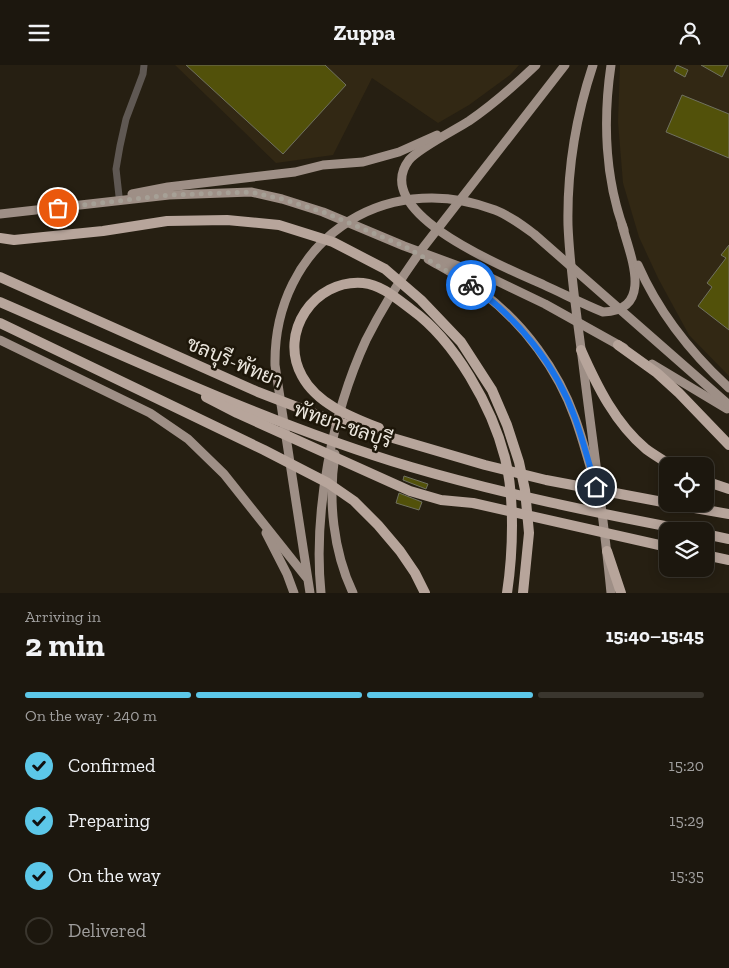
<!DOCTYPE html>
<meta charset="utf-8">
<style>
:root{--surface:#1c170e;--page:#252017;--text:#f1f3f6;--muted:#a09f9e;--line:#3a362e;--accent:#5cc7e8}
body{margin:0;font-family:"Zilla Slab",Sarabun,serif;background:var(--page);color:var(--text);height:100vh;display:flex;flex-direction:column;font-size:19px;white-space:nowrap}
*{box-sizing:border-box;margin:0}
p{font-size:16px;color:var(--muted)}
.icon{flex:none;width:28px;height:28px;fill:none;stroke:currentColor;stroke-width:2;stroke-linecap:round;stroke-linejoin:round}
.map{position:relative;height:528px;overflow:hidden}
.sheet{display:flex;flex-direction:column;background:var(--surface);flex:1}
.sheet>*{flex:none}
.fabs{position:absolute;left:659px;top:392px;display:grid;gap:10px}
.fabs a{display:grid;place-items:center;width:55px;height:55px;border-radius:10px;background:var(--surface);box-shadow:0 2px 12px #0003,0 0 0 1px var(--line);font-size:25px}
.pin{position:absolute;display:grid;place-items:center;width:42px;height:42px;color:#fff;margin:-21px;border:2px solid #fff;border-radius:50%;box-shadow:0 1px 5px #0007}
.courier{position:absolute;display:grid;place-items:center;width:50px;height:50px;margin:-25px;border:4px solid #1a73e8;border-radius:50%;background:#fff;color:#222;box-shadow:0 1px 6px #0007}
.summary em{font-style:normal;font-weight:700}
.summary div{display:flex;flex-direction:column-reverse}
.summary{display:flex;align-items:center;justify-content:space-between;height:85px;padding:0 25px}
h1{font-size:32px;font-weight:700;line-height:38px}
.bar{display:grid;grid-template-columns:repeat(4,1fr);gap:8px 5px;align-content:center;height:60px;padding:0 25px}
.bar i{height:6px;border-radius:4px;background:var(--line)}
.bar .active{background:var(--accent)}
.bar p{grid-column:span 4}
ol{padding:0 25px;list-style:none}
li{display:flex;align-items:center;gap:15px;height:55px}
li p{margin-inline-start:auto}
li .icon{padding:5px;border-radius:50%;background:var(--accent);color:#111;stroke-width:4}
li:last-child{color:var(--muted)}
li i{width:28px;height:28px;border:2px solid var(--line);border-radius:50%}
header{display:flex;justify-content:space-between;align-items:center;height:65px;padding:0 25px;background:var(--surface);font-size:22px;font-weight:700}
.map>svg:first-child{display:block}
.built{fill:#322814}
.building{fill:#52510a;stroke:#707160}
.lines{fill:none;stroke-linecap:round;stroke-linejoin:round}
.minor{stroke:#5f5853;stroke-width:7}
.major{stroke:#9e8f86;stroke-width:9}
.highway{stroke:#b7a59b;stroke-width:10}
.done{stroke:#a6a096;stroke-width:5;stroke-dasharray:0 9}
.route{stroke:#1a73e8;stroke-width:6}
.labels{text-anchor:middle;stroke-width:5;stroke-linejoin:round;paint-order:stroke}
.street-label{font-size:20px;fill:#ebe6dd;stroke:#1d1609}
</style>
<header><svg class="icon" aria-label="menu" viewBox="0 0 24 24"><path d="M4 6h16M4 12h16M4 18h16"/></svg>Zuppa<svg class="icon" aria-label="person" viewBox="0 0 24 24"><circle cx="12" cy="8" r="4"/><path d="M4 21q1-7 8-7t8 7"/></svg></header>
<div class="map">
<svg width="729" height="528" viewBox="0 0 729 528">
<rect width="100%" height="100%" fill="#261f12"/>
<g class="built">
<polygon points="175,0 519,0 510,10 469,40 438,58 372,13 333,90 276,98"/>
<polygon points="620,0 729,0 729,311 689,270 658,213 639,172 623,118 618,57"/>
</g>
<g class="building">
<polygon points="186,0 325,0 346,20 283,89"/>
<polygon points="677,0 688,5 685,12 674,6"/>
<polygon points="701,0 728,0 722,12"/>
<polygon points="682,30 729,49 729,93 666,67"/>
<polygon points="729,180 729,265 698,241 712,222 707,218 726,193 721,190"/>
<polygon points="404,411 428,419 426,424 403,415"/>
<polygon points="399,428 422,437 419,445 396,438"/>
</g>
<g class="lines">
<polyline class="minor" points="119,131 116,104 120,81 126,54 143,9 144,0"/>
<g class="major">
<path d="M536,0c-21,20 -42,39 -67,56 -14,9 -50,27 -60,39 -41,54 102,110 135,125 20,9 39,19 59,27 52,-2 27,-57 19,-87"/>
<path d="M593,0c-17,51 -26,107 -25,160 2,49 10,98 16,147 9,73 20,147 27,221"/>
<path d="M611,0c-8,54 -6,113 13,165"/>
<polyline points="132,129 168,122 295,107 323,100 363,97 399,87 437,70"/>
<polyline points="0,149 169,130 251,127 282,134 323,147 404,181 491,213 545,239 624,283"/>
<path d="M428,194c19,11 38,21 55,34 41,31 75,77 92,125 7,19 12,39 18,58"/>
<path d="M638,200c21,48 53,88 91,123"/>
<polyline points="0,275 150,348 188,374 224,409 306,512"/>
<polyline points="652,299 727,344"/>
<path d="M335,389c-7,46 -2,97 18,139"/>
<polyline points="266,468 287,509 294,528"/>
<path d="M310,528l-35,-228c-2,-121 107,-198 220,-155 15,6 27,15 39,24l195,171"/>
<path d="M321,528c-8,-81 11,-179 45,-253 16,-32 35,-62 56,-91l143,-184"/>
</g>
<g class="highway">
<polyline points="0,173 14,175 103,166 167,156 227,155 279,160 333,177 385,204 421,235 461,277 492,325 507,360 519,397 525,425 529,468 523,528"/>
<polyline points="0,212 258,327 328,354 485,400 546,415 668,438"/>
<path d="M0,237c134,58 271,123 411,165 92,27 186,46 280,64"/>
<polyline points="0,258 264,385 328,418 354,436 378,460 400,486 415,508 425,528"/>
<polyline points="618,280 657,308 679,328 729,380"/>
<path d="M581,285c16,36 34,73 65,99 8,6 17,11 26,17"/>
<polyline points="206,332 237,348 410,426 441,435 473,438 668,482"/>
<path d="M379,363c-28,-11 -62,-24 -77,-52 -24,-43 12,-97 61,-93 19,2 34,16 49,27 43,31 80,97 93,148 10,39 8,95 2,135"/>
<polyline points="705,416 729,424"/>
<polyline points="672,439 729,449"/>
<polyline points="705,469 729,474"/>
<polyline points="607,486 621,528"/>
<polyline points="705,490 729,495"/>
</g>
</g>
<g class="lines">
<polyline class="done" points="58,143 169,130 251,127 282,134 323,147 404,181 471,220"/>
<path class="route" d="M471,220c46,32 85,80 104,133 8,22 14,46 21,69"/>
</g>
<g class="labels">
<g class="street-label">
<text transform="translate(235 297) rotate(23)" y="7">ชลบุรี-พัทยา</text>
<text transform="translate(343 360) rotate(19)" y="7">พัทยา-ชลบุรี</text>
</g>
</g>
</svg>
<div class="fabs">
<a><svg class="icon" aria-label="locate" viewBox="0 0 24 24"><circle cx="12" cy="12" r="6"/><path d="M12 2v4M12 18v4M2 12h4M18 12h4"/></svg></a>
<a><svg class="icon" aria-label="layers" viewBox="0 0 24 24"><path d="M12 4l9 5-9 5-9-5zM3 14l9 5 9-5"/></svg></a>
</div>
<div class="pin" style="left:58px;top:143px;background:#ea580c"><svg class="icon" aria-label="bag" viewBox="0 0 24 24"><path d="M5 8h14l-1 12H6zM9 8a3 3 0 0 1 6 0"/></svg></div>
<div class="pin" style="left:596px;top:422px;background:#1f2937"><svg class="icon" aria-label="home" viewBox="0 0 24 24"><path d="M3 11l9-7 9 7M6 9v11h12V9"/></svg></div>
<div class="courier" style="left:471px;top:220px"><svg class="icon" aria-label="bike" viewBox="0 0 24 24"><circle cx="6" cy="16" r="4"/><circle cx="18" cy="16" r="4"/><path d="M6 16l4-8h5l3 8M10 8l3 8H6M13 5h3"/></svg></div>
</div>
<section class="sheet">
<div class="summary"><div><h1>2 min</h1><p>Arriving in</p></div><em>15:40–15:45</em></div>
<div class="bar"><i class="active"></i><i class="active"></i><i class="active"></i><i></i><p>On the way · 240 m</p></div>
<ol>
<li><svg class="icon" aria-label="check" viewBox="0 0 24 24"><path d="M5 12l5 5 9-10"/></svg>Confirmed<p>15:20</p></li>
<li><svg class="icon" aria-label="check" viewBox="0 0 24 24"><path d="M5 12l5 5 9-10"/></svg>Preparing<p>15:29</p></li>
<li><svg class="icon" aria-label="check" viewBox="0 0 24 24"><path d="M5 12l5 5 9-10"/></svg>On the way<p>15:35</p></li>
<li><i></i>Delivered</li>
</ol>
</section>
